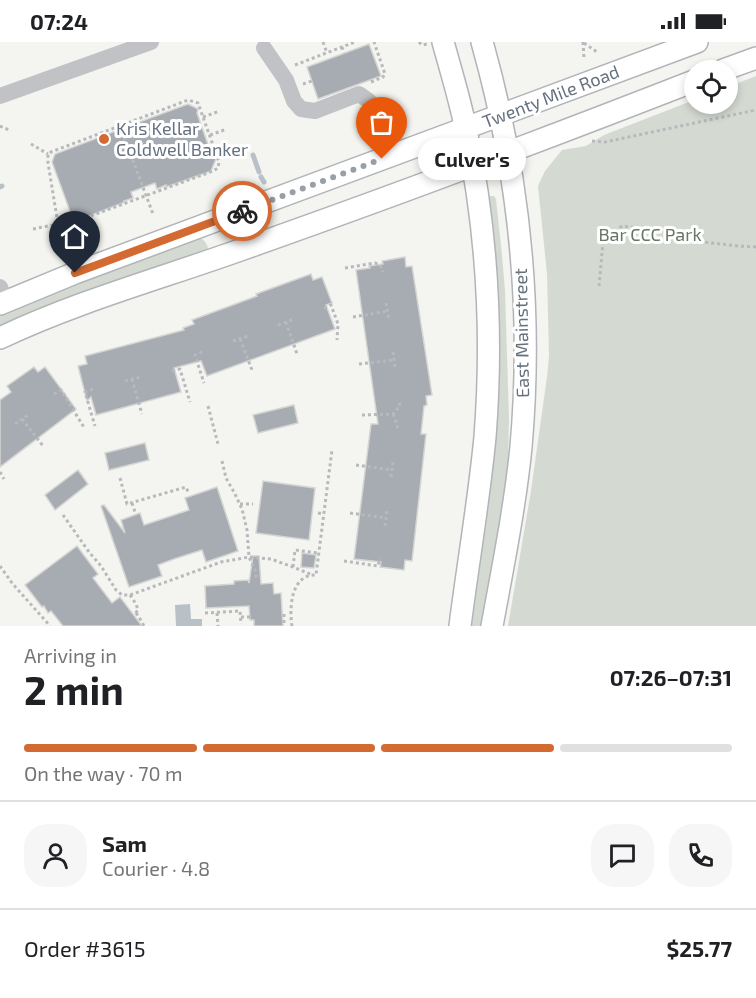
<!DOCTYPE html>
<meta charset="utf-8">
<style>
:root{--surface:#fff;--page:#f6f6f6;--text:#202124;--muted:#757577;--line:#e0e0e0;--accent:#d26a32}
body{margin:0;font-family:"Exo 2",sans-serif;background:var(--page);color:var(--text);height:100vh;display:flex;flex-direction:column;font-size:22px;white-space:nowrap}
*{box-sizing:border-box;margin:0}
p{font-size:20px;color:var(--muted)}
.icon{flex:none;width:33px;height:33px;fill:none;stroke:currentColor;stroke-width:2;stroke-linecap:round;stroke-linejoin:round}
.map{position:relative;height:584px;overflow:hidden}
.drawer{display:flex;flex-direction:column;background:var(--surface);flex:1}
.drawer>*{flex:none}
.buttons{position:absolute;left:684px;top:18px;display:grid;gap:12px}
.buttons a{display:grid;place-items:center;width:54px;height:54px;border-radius:50%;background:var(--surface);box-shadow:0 3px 9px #0003;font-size:30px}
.pin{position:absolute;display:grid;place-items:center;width:51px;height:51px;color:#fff;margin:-62px -26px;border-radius:50% 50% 50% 0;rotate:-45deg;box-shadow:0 0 6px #0007}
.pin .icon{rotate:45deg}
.courier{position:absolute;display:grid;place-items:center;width:60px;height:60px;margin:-30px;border:4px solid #d26a32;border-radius:50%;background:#fff;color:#222;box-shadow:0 2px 8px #0007}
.bubble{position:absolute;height:42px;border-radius:21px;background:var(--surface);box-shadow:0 3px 9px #0003;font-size:20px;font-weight:700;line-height:42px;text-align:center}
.headline em{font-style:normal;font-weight:700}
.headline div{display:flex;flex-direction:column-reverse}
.headline{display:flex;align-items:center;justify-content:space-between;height:102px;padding:0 24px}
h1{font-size:39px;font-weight:700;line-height:45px}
.bar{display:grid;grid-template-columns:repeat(4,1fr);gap:9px 6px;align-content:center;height:72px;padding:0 24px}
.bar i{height:8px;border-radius:4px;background:var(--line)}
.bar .current{background:var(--accent)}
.bar p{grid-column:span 4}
.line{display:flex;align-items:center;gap:15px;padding:0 24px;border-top:2px solid var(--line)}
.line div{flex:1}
.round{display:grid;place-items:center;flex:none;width:63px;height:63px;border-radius:24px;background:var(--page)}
.status{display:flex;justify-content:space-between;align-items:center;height:42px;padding:0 30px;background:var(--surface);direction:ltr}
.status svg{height:16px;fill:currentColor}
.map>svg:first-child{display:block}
.green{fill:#d4dad2}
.water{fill:#b8c1c7}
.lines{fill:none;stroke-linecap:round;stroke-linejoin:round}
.stream{stroke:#b8c1c7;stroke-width:5}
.building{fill:#a6acb2;stroke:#d5d5d3;stroke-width:1.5}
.major-casing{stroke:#b1b4b8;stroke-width:24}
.path{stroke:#b7b9bc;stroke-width:3;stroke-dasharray:3 3;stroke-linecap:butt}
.minor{stroke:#c0c2c6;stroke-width:16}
.major{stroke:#fff;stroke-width:21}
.done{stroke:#989fa7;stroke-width:6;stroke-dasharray:0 10.8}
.route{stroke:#d26a32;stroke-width:8}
.poi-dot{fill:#d26a32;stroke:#fff;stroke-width:2}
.labels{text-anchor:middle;stroke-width:6;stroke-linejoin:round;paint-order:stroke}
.street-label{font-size:18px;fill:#66717f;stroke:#fff}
.poi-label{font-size:18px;fill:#66717f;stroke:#fff;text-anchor:start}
.park-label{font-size:18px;fill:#657764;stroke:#fff}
</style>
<div class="status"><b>07:24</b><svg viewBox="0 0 49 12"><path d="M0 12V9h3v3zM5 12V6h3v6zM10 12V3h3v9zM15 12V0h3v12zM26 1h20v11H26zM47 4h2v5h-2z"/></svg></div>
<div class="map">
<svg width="756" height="584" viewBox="0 0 756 584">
<rect width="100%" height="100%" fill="#f4f4f0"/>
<g class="green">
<polygon points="756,34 756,584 508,584 531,449 547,335 549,314 547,232 538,144 545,129 562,108 586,104 604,93 694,58 694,62 728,62 728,45"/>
<polygon points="491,154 494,154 496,157 502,213 505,249 509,377 508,421 503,466 482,584 471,584 493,426 497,363 488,158 488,155"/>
<path d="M196,196c7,0 10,3 12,10l-2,3 -169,60 -37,16v-12l52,-23z"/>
</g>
<polygon class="water" points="190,562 191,577 202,577 202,584 176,584 175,563"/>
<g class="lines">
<g class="stream">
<polyline points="253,113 259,130"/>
<polyline points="261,135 264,140"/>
<polyline points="0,145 2,144"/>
</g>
</g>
<g class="building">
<polygon points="369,2 381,34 318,57 307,25"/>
<polygon points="188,62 198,67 197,71 212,114 216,117 211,129 166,145 166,143 157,147 155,141 131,150 133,156 124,159 125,160 81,177 71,172 52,120 55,112 116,89 120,83 126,85"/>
<polygon points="405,215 406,225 412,224 432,353 426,354 427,363 424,364 421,392 426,392 412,519 405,518 404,528 380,525 381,520 354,517 371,382 378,382 356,228 370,226 369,224 383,222 382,219"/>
<polygon points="311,232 313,238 322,235 332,261 326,263 335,287 207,334 201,319 174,326 181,350 96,373 91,355 87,359 78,324 87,322 85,314 184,288 183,286 194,282 192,278 257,254 256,252"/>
<polygon points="34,325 38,330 45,325 76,367 0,425 0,358 11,350 7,344"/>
<polygon points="294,363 298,381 258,391 253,373"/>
<polygon points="145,401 149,418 109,428 105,411"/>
<polygon points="78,428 88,442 55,468 45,453"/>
<polygon points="263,439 315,446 309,498 256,491"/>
<polygon points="217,445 238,509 206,520 202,508 174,517 158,523 162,534 129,545 101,464 104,463 125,491 121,478 140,471 144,483 189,468 185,456"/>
<polygon points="77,504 98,532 93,536 112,561 120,555 142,584 63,584 51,569 48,571 44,564 42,565 25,543"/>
<polygon points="302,511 316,513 314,526 301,525"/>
<polygon points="253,514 259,514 261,542 273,541 274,552 281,551 283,584 254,584 254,578 250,578 249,564 206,566 205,544 234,542 234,539 248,538 249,541"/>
</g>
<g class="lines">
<g class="major-casing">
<g id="major">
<path d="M443,0c8,29 17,58 23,88 21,100 27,205 19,307 -6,63 -17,126 -25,189"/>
<path d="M482,0c37,131 51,269 39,405 -6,60 -18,119 -29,179"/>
<polyline points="723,28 756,16"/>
<polyline points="0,262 75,231 697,0"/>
<path d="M0,296c78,-37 162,-60 243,-89 151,-53 302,-110 451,-168"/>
</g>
</g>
<g class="path">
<polyline points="323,0 327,11"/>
<polyline points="419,0 422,3 427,2"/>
<polyline points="583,0 584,17"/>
<polyline points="584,1 597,10"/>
<polyline points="342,5 344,11"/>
<polyline points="295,23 355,0"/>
<polyline points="371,40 383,35 385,32 374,0"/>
<polyline points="303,42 312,39"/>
<polyline points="203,75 220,69"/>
<polyline points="0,84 11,89"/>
<polyline points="120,84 153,172"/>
<polyline points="210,93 227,87"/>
<polyline points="592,99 605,100 756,68"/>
<polyline points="31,102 48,112"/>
<polyline points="33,187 58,182 66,183 213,129 218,126 219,120 198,61 188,58 51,110 48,112 48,121 58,182"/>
<polyline points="345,226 375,221 380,223 383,230"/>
<polyline points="599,244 603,200 622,184 671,190 677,197 738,204 756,205"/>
<polyline points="386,261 389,278"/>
<polyline points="324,266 331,263 338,282 337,298"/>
<polyline points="353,275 388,269"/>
<polyline points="286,280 297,312"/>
<polyline points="278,283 294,277"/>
<polyline points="240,297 252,328"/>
<polyline points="233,299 248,294"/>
<polyline points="202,310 195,313 204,341"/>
<polyline points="393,310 395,325"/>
<polyline points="359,322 394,318"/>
<polyline points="172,329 180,327 190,360"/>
<polyline points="132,337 142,372"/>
<polyline points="125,339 141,335"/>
<polyline points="93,347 85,350 95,384"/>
<polyline points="54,352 61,348 85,387"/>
<polyline points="208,364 218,402"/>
<polyline points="393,372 397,382 398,387"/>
<polyline points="362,373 393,372 400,364 399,358"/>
<polyline points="22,377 44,405"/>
<polyline points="15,382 28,373"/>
<polyline points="222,419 226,436 235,452 242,467 247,488 249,515 256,530 256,538"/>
<polyline points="356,423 392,428"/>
<polyline points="0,430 4,437"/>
<polyline points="391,435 393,420"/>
<polyline points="120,436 127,462 186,445 189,452"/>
<polyline points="132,461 135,470"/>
<polyline points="240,462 253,462"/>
<polyline points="318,471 324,472"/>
<polyline points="350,471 386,476"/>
<polyline points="63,473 89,510 101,524 116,548 122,553 130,553 221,520 249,515 271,517 293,525 310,532"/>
<polyline points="385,484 387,468"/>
<polyline points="344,519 378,524 380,516"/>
<polyline points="0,524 12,541 50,584"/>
<polyline points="293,525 295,508 318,511"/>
<polyline points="130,553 136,562 138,568 134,573"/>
<polyline points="136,571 139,575 144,584"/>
<polyline points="205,571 240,569 241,582"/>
<polyline points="217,571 218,584"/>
<polyline points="284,572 284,584"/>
<polyline points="241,575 250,575"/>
<path d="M292,584c-3,-18 -1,-52 24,-51l16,-125"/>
</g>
<g class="minor">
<polyline points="264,6 286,38 294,59 301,67 315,69 359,52 369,59"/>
<polyline points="0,54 151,0"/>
<polyline points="0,245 6,260"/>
</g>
<use href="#major" class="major"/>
</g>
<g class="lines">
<polyline class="done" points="242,169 382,117"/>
<polyline class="route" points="75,231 242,169"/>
</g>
<circle class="poi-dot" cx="104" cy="97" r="6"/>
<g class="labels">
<g class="street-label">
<text transform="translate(551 55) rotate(-21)" y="6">Twenty Mile Road</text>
<text transform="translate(522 291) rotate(-91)" y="6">East Mainstreet</text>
</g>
<g class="poi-label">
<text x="116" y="93">Kris Kellar<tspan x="116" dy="21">Coldwell Banker</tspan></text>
</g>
<g class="park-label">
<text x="650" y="199">Bar CCC Park</text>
</g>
</g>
</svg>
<div class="buttons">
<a><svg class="icon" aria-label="locate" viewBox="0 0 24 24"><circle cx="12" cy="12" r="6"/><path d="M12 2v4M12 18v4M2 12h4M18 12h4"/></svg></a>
</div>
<div class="pin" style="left:382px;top:117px;background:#ea580c"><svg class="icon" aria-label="bag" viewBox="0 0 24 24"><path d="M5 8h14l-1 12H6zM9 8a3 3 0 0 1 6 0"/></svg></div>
<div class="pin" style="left:75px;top:231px;background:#1f2937"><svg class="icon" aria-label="home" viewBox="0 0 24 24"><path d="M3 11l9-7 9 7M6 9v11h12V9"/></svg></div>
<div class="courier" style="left:242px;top:169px"><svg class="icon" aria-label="bike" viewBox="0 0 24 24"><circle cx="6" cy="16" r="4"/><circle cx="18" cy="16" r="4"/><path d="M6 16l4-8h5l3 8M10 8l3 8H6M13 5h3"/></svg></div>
<div class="bubble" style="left:418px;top:96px;width:108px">Culver's</div>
</div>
<section class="drawer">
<div class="headline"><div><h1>2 min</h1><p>Arriving in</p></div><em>07:26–07:31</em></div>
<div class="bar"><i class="current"></i><i class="current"></i><i class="current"></i><i></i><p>On the way · 70 m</p></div>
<div class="line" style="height:108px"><a class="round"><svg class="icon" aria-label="person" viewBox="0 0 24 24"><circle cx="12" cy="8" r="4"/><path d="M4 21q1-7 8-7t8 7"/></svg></a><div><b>Sam</b><p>Courier · 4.8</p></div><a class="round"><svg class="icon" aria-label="chat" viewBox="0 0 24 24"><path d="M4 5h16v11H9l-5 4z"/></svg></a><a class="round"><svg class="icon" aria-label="phone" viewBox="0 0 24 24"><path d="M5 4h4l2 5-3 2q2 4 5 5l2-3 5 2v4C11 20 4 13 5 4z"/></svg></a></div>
<div class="line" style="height:78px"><div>Order #3615</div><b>$25.77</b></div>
</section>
